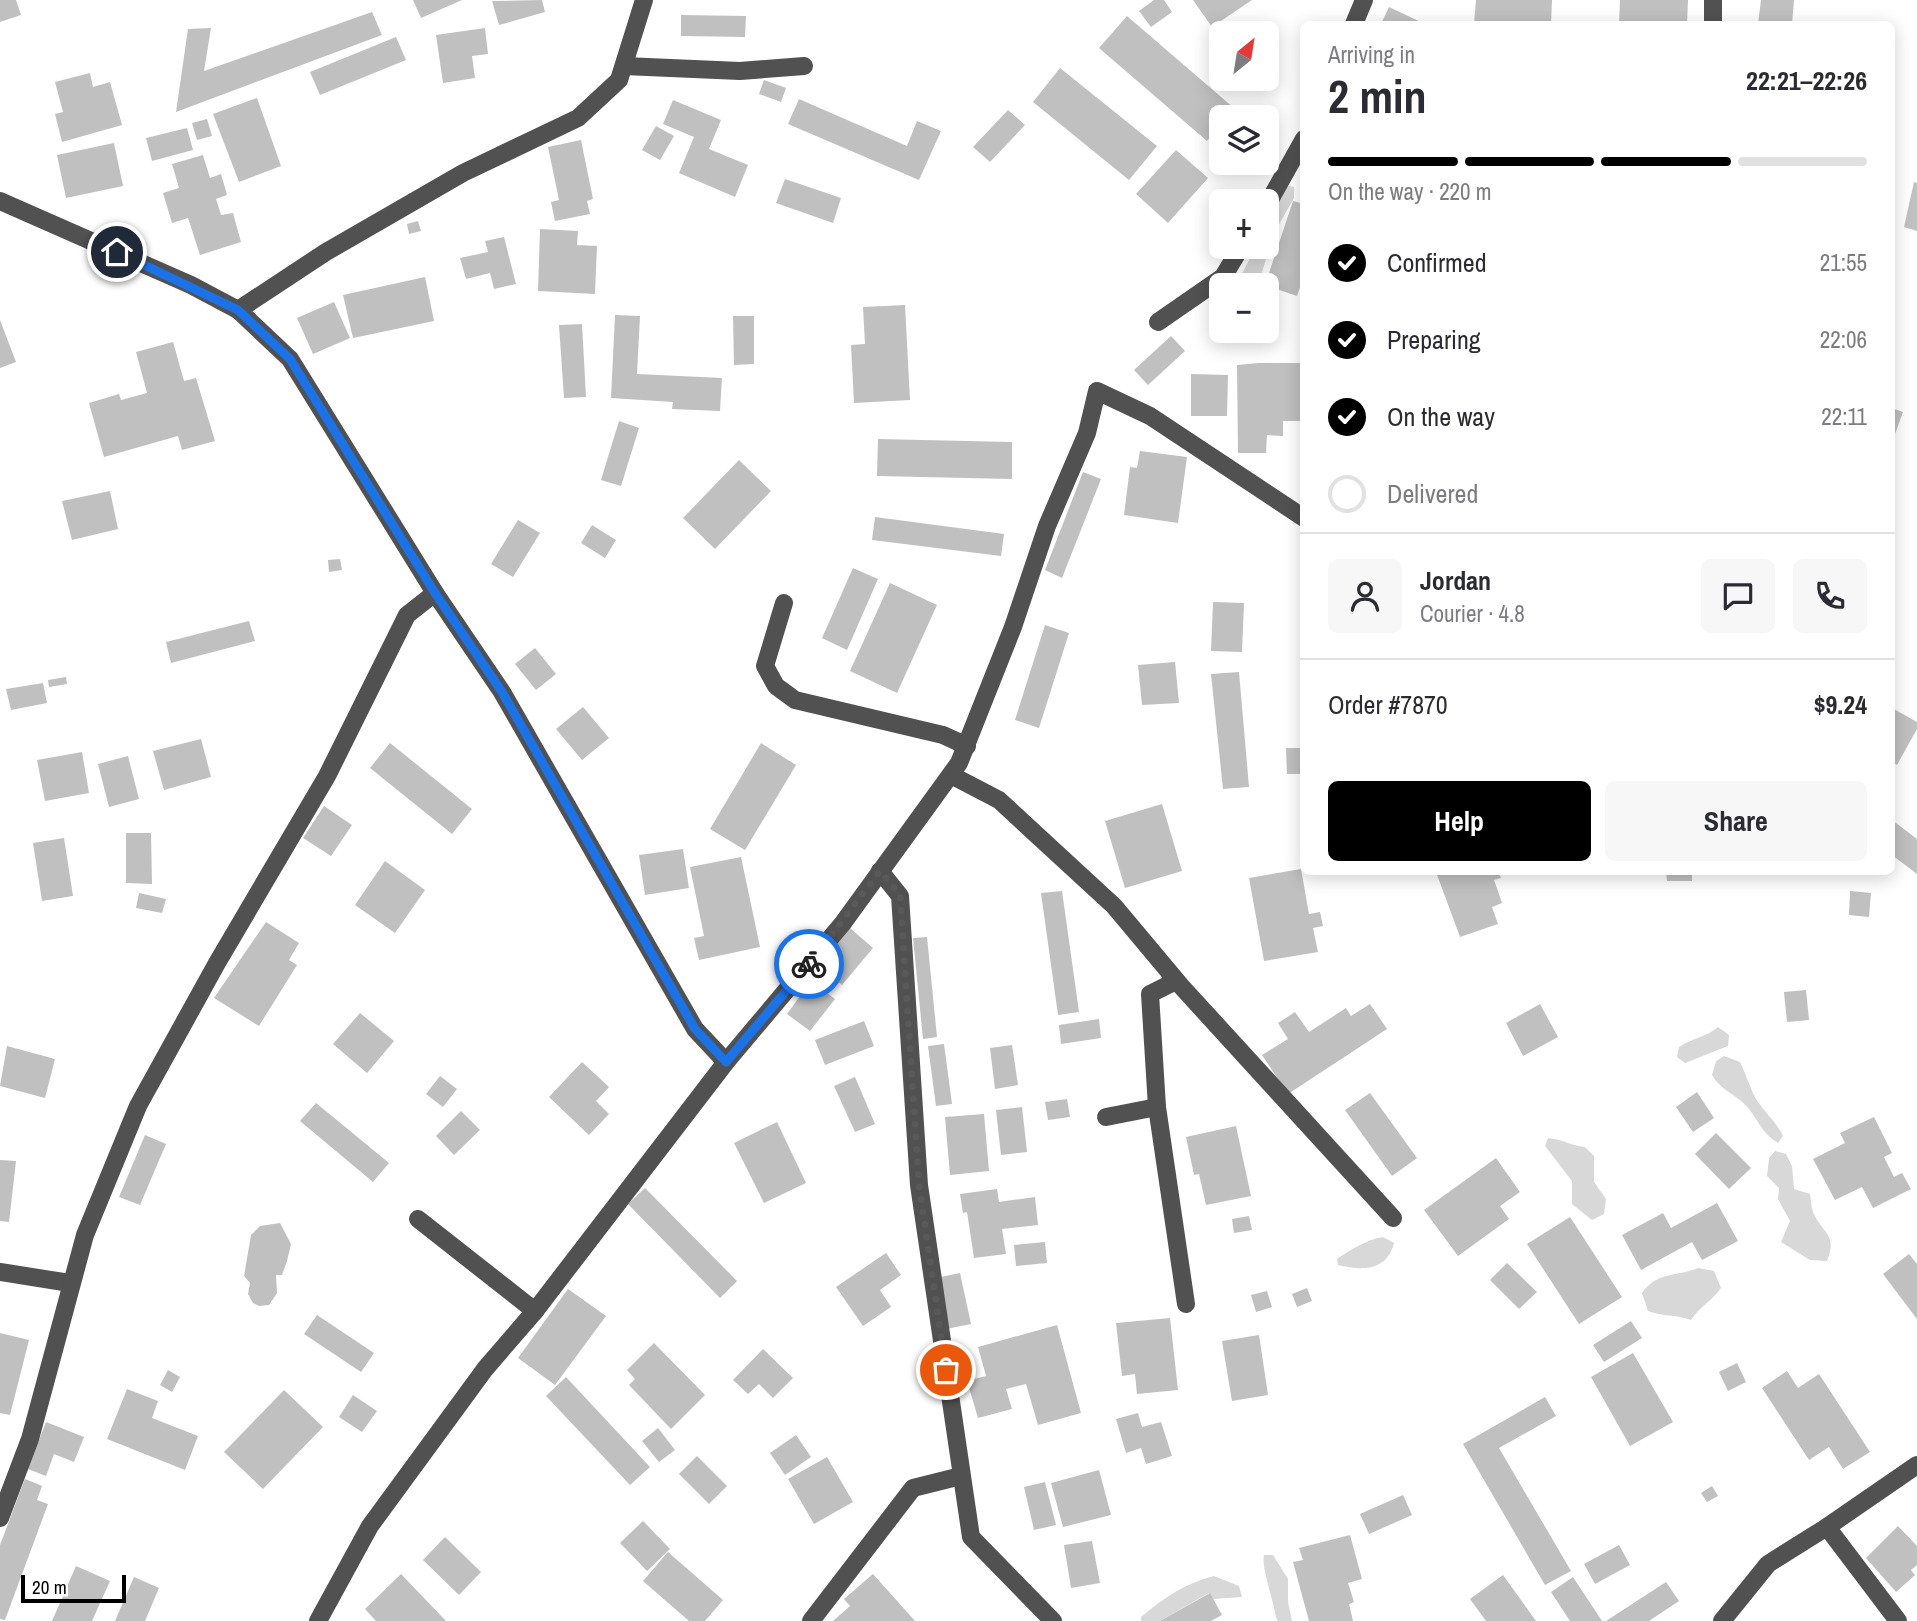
<!DOCTYPE html>
<meta charset="utf-8">
<style>
:root{--surface:#fff;--page:#f7f7f7;--text:#2b2b33;--muted:#7c7c81;--line:#e1e1e2;--accent:#000}
body{margin:0;font-family:"Archivo Narrow",sans-serif;background:var(--page);color:var(--text);height:100vh;display:flex;flex-direction:column;font-size:26px;white-space:nowrap}
*{box-sizing:border-box;margin:0}
p{font-size:23px;color:var(--muted)}
.icon{flex:none;width:38px;height:38px;fill:none;stroke:currentColor;stroke-width:2;stroke-linecap:round;stroke-linejoin:round}
.map{position:relative;flex:1;overflow:hidden}
.panel{position:absolute;left:1300px;top:21px;width:595px;height:854px;display:flex;flex-direction:column;background:var(--surface);border-radius:10px;box-shadow:0 4px 18px #0003}
.panel>*{flex:none}
.needle{width:46px;rotate:30deg}
.controls{position:absolute;left:1209px;top:21px;display:grid;gap:14px}
.controls a{display:grid;place-items:center;width:70px;height:70px;border-radius:10px;background:var(--surface);box-shadow:0 4px 18px #0003;font-size:35px}
.scale{position:absolute;left:21px;bottom:18px;width:105px;box-sizing:border-box;padding-left:7px;border:4px solid #000;border-top:0;font-size:19px;line-height:24px;white-space:nowrap;color:#000;-webkit-text-stroke:5px #fff;paint-order:stroke}
.pin{position:absolute;display:grid;place-items:center;width:60px;height:60px;color:#fff;margin:-30px;border:4px solid #fff;border-radius:50%;box-shadow:0 2px 7px #0007}
.courier{position:absolute;display:grid;place-items:center;width:70px;height:70px;margin:-35px;border:5px solid #1a73e8;border-radius:50%;background:#fff;color:#222;box-shadow:0 2px 9px #0007}
.overview em{font-style:normal;font-weight:700}
.overview div{display:flex;flex-direction:column-reverse}
.overview{display:flex;align-items:center;justify-content:space-between;height:119px;padding:0 28px}
h1{font-size:46px;font-weight:700;line-height:52px}
.bar{display:grid;grid-template-columns:repeat(4,1fr);gap:10px 7px;align-content:center;height:84px;padding:0 28px}
.bar i{height:9px;border-radius:5px;background:var(--line)}
.bar .current{background:var(--accent)}
.bar p{grid-column:span 4}
.line{display:flex;align-items:center;gap:18px;padding:0 28px;border-top:2px solid var(--line)}
.line div{flex:1}
.round{display:grid;place-items:center;flex:none;width:74px;height:74px;border-radius:10px;background:var(--page)}
ol{padding:0 28px;list-style:none}
li{display:flex;align-items:center;gap:21px;height:77px}
li p{margin-inline-start:auto}
li .icon{padding:7px;border-radius:50%;background:var(--accent);color:#fff;stroke-width:4}
li:last-child{color:var(--muted)}
li i{width:38px;height:38px;border:4px solid var(--line);border-radius:50%}
.button{display:flex;gap:14px;margin-top:auto;padding:14px 28px}
.button a{flex:1;height:80px;border-radius:10px;background:var(--accent);color:#fff;font-size:28px;font-weight:700;line-height:80px;text-align:center}
.button a+a{background:var(--page);color:var(--text)}
.map>svg:first-child{display:block}
.green{fill:#d8d8d8}
.building{fill:#c0c0c0}
.lines{fill:none;stroke-linecap:round;stroke-linejoin:round}
.minor{stroke:#515151;stroke-width:18}
.done{stroke:#595959;stroke-width:7;stroke-dasharray:0 12.6}
.route{stroke:#1a73e8;stroke-width:9}
</style>
<div class="map">
<svg width="1917" height="1621" viewBox="0 0 1917 1621">
<rect width="100%" height="100%" fill="#fff"/>
<g class="green">
<polygon points="1285,185 1294,187 1294,198 1274,233 1258,285 1236,285 1256,247 1267,247 1267,226"/>
<path d="M1718,1027l11,8 -1,11 -43,17 -8,-6 2,-10c13,-9 26,-9 39,-20z"/>
<path d="M1724,1056l16,6c6,12 10,26 16,37 9,14 20,22 27,37l-5,7c-15,-9 -19,-21 -29,-34 -11,-14 -28,-18 -37,-34l4,-14z"/>
<path d="M1548,1138c14,1 23,8 37,9l9,9v26l12,17 -2,15 -12,6 -20,-16v-23l-27,-35z"/>
<path d="M1775,1151l11,3 6,12 2,23 16,5c1,6 1,13 3,18 9,21 25,22 14,49l-17,-1 -29,-18 9,-21 -12,-22 1,-11 -12,-12 2,-18z"/>
<path d="M1383,1237l11,6c-7,28 -32,28 -56,22l-1,-6c13,-9 31,-20 46,-22z"/>
<path d="M1698,1268l16,3 7,17c-9,13 -21,18 -30,32 -15,-6 -28,-3 -43,-9l-6,-18c15,-22 35,-16 56,-25z"/>
<path d="M1264,1555h9l15,24v23l4,19h-14l-2,-3c-2,-17 -15,-50 -12,-63z"/>
<path d="M1214,1576l25,10 3,11 -30,2 -3,-6 -49,28h-19v-4c23,-19 44,-34 73,-41z"/>
</g>
<g class="building">
<polygon points="0,0 16,0 21,15 0,22"/>
<polygon points="413,0 462,0 421,18"/>
<polygon points="542,0 545,12 499,25 492,1"/>
<polygon points="1154,0 1164,0 1172,12 1151,27 1139,11"/>
<polygon points="1193,0 1252,0 1212,27"/>
<polygon points="1476,0 1552,0 1551,24 1474,24"/>
<polygon points="1620,0 1688,0 1687,24 1619,24"/>
<polygon points="1761,0 1794,0 1792,24 1758,24"/>
<polygon points="1389,7 1425,24 1381,24"/>
<polygon points="372,12 382,35 176,112 188,29 211,28 204,71"/>
<polygon points="681,15 746,16 745,37 681,36"/>
<polygon points="1127,16 1235,109 1228,117 1222,117 1222,124 1207,141 1099,48"/>
<polygon points="485,28 488,54 472,56 475,78 443,83 436,35"/>
<polygon points="396,37 406,60 320,95 310,72"/>
<polygon points="1060,68 1157,146 1129,180 1033,102"/>
<polygon points="90,73 93,87 110,82 122,125 62,142 55,114 63,112 55,82"/>
<polygon points="764,80 786,88 781,102 759,94"/>
<polygon points="257,98 281,166 239,182 213,114"/>
<polygon points="799,99 907,146 917,121 941,131 919,180 788,124"/>
<polygon points="673,100 721,120 709,149 748,165 735,197 679,173 694,137 663,124"/>
<polygon points="1008,110 1025,125 990,162 973,147"/>
<polygon points="207,119 212,136 197,140 192,123"/>
<polygon points="656,126 674,136 660,160 642,150"/>
<polygon points="187,128 193,150 152,161 146,138"/>
<polygon points="581,140 593,199 587,201 590,214 555,221 551,202 559,200 548,147"/>
<polygon points="114,143 123,186 66,198 57,155"/>
<polygon points="1176,150 1208,178 1168,223 1136,194"/>
<polygon points="203,155 210,178 221,174 227,195 216,199 221,215 233,213 241,242 200,255 188,218 172,223 163,193 179,188 172,164"/>
<polygon points="785,179 841,198 833,223 776,203"/>
<polygon points="1914,182 1917,183 1917,231 1904,227"/>
<polygon points="1293,201 1304,204 1304,275 1297,296 1265,285"/>
<polygon points="418,221 421,231 409,234 407,224"/>
<polygon points="540,229 578,231 577,245 597,246 595,294 538,291"/>
<polygon points="504,237 516,284 494,289 490,273 466,279 460,258 488,252 485,241"/>
<polygon points="425,277 434,321 353,338 343,295"/>
<polygon points="334,302 350,338 313,354 297,318"/>
<polygon points="905,305 910,400 854,403 851,345 865,344 863,307"/>
<polygon points="615,315 640,316 637,374 722,378 720,411 672,409 673,402 611,398"/>
<polygon points="733,316 754,316 754,364 734,365"/>
<polygon points="0,320 16,362 0,368"/>
<polygon points="582,324 586,397 564,398 559,325"/>
<polygon points="1171,336 1185,351 1148,385 1134,370"/>
<polygon points="173,342 184,381 196,378 215,441 182,450 178,436 104,457 89,403 119,394 121,400 147,393 136,352"/>
<polygon points="1259,363 1304,363 1304,421 1283,421 1283,436 1267,435 1266,453 1238,453 1237,365"/>
<polygon points="1191,374 1228,375 1227,416 1191,416"/>
<polygon points="1892,408 1903,412 1895,434 1892,433"/>
<polygon points="619,421 639,428 621,486 601,480"/>
<polygon points="878,439 1012,442 1012,479 877,476"/>
<polygon points="1140,451 1187,457 1178,523 1124,515 1130,467 1137,468"/>
<polygon points="739,460 771,491 715,549 683,518"/>
<polygon points="1083,472 1101,479 1062,578 1045,570"/>
<polygon points="110,491 118,529 72,540 62,501"/>
<polygon points="875,517 1004,534 1001,556 872,540"/>
<polygon points="518,520 540,533 513,577 491,564"/>
<polygon points="592,525 616,540 605,558 581,543"/>
<polygon points="340,559 342,570 329,572 328,560"/>
<polygon points="853,568 878,579 847,650 822,638"/>
<polygon points="890,583 937,605 897,693 850,671"/>
<polygon points="1213,602 1244,603 1242,652 1211,651"/>
<polygon points="249,621 255,641 171,663 166,642"/>
<polygon points="1045,625 1069,633 1039,728 1015,720"/>
<polygon points="535,648 556,674 536,690 515,664"/>
<polygon points="1175,662 1179,703 1142,705 1138,665"/>
<polygon points="1239,672 1249,787 1223,789 1211,674"/>
<polygon points="66,677 67,684 49,687 48,680"/>
<polygon points="43,683 47,703 11,710 6,689"/>
<polygon points="583,707 609,738 582,760 556,729"/>
<polygon points="1892,708 1917,722 1917,729 1897,765 1892,762"/>
<polygon points="201,739 211,777 164,790 153,751"/>
<polygon points="390,743 472,809 452,834 370,768"/>
<polygon points="761,743 796,765 745,850 710,829"/>
<polygon points="1286,748 1304,748 1304,774 1287,774"/>
<polygon points="82,752 89,793 45,801 37,760"/>
<polygon points="128,756 139,799 109,807 98,764"/>
<polygon points="1162,804 1182,871 1125,888 1105,821"/>
<polygon points="324,806 352,825 331,856 303,838"/>
<polygon points="1892,820 1917,839 1917,874 1892,855"/>
<polygon points="126,833 151,833 152,884 126,883"/>
<polygon points="64,838 73,896 42,901 33,843"/>
<polygon points="683,849 689,888 645,895 639,855"/>
<polygon points="741,857 760,947 699,960 694,938 704,936 690,867"/>
<polygon points="385,861 425,890 395,933 355,905"/>
<polygon points="1301,869 1309,914 1320,912 1323,926 1313,928 1318,952 1264,961 1249,878"/>
<polygon points="1436,872 1498,872 1501,878 1494,880 1502,903 1492,907 1498,924 1460,937"/>
<polygon points="1666,872 1692,872 1692,881 1667,881"/>
<polygon points="1062,891 1079,1012 1058,1015 1041,893"/>
<polygon points="1850,891 1871,893 1869,917 1849,915"/>
<polygon points="139,893 166,899 162,913 136,908"/>
<polygon points="266,922 299,943 289,960 297,965 259,1026 214,998"/>
<polygon points="850,928 873,948 842,985 818,964"/>
<polygon points="927,937 937,1037 923,1039 913,938"/>
<polygon points="811,981 835,999 810,1031 787,1014"/>
<polygon points="1806,990 1809,1020 1787,1022 1784,992"/>
<polygon points="1370,1004 1387,1029 1288,1094 1262,1055 1288,1039 1278,1023 1295,1012 1309,1032 1346,1008 1351,1016"/>
<polygon points="1540,1004 1558,1037 1523,1056 1506,1023"/>
<polygon points="360,1013 394,1041 367,1073 333,1044"/>
<polygon points="1099,1019 1101,1038 1061,1044 1059,1025"/>
<polygon points="864,1021 874,1046 825,1065 815,1040"/>
<polygon points="944,1044 952,1104 936,1106 928,1046"/>
<polygon points="1012,1045 1018,1085 995,1089 990,1048"/>
<polygon points="7,1046 55,1059 45,1098 0,1086"/>
<polygon points="582,1062 609,1087 596,1101 609,1114 589,1135 549,1097"/>
<polygon points="440,1076 457,1089 443,1107 426,1094"/>
<polygon points="855,1077 875,1124 855,1132 834,1086"/>
<polygon points="1697,1092 1714,1118 1693,1132 1676,1107"/>
<polygon points="1370,1093 1417,1158 1392,1176 1345,1110"/>
<polygon points="1067,1099 1070,1117 1048,1120 1045,1102"/>
<polygon points="316,1103 389,1163 373,1182 300,1121"/>
<polygon points="1022,1107 1027,1152 1001,1155 996,1110"/>
<polygon points="461,1111 480,1130 454,1155 436,1136"/>
<polygon points="984,1114 989,1171 950,1175 945,1117"/>
<polygon points="1874,1117 1892,1153 1884,1157 1894,1177 1902,1173 1911,1189 1873,1208 1862,1187 1835,1200 1813,1159 1845,1143 1840,1133"/>
<polygon points="777,1122 806,1183 764,1203 734,1143"/>
<polygon points="1236,1126 1251,1196 1206,1205 1199,1174 1194,1175 1186,1137"/>
<polygon points="1716,1133 1751,1168 1729,1189 1695,1154"/>
<polygon points="145,1135 166,1144 140,1205 119,1197"/>
<polygon points="1496,1158 1520,1192 1500,1206 1509,1219 1458,1256 1424,1210"/>
<polygon points="0,1160 16,1161 9,1222 0,1221"/>
<polygon points="645,1188 737,1281 720,1298 628,1204"/>
<polygon points="997,1189 999,1202 1035,1197 1038,1225 1002,1229 1006,1254 974,1258 967,1212 963,1213 960,1194"/>
<polygon points="1717,1203 1738,1241 1702,1260 1692,1242 1641,1270 1622,1235 1663,1213 1671,1228"/>
<polygon points="1249,1216 1252,1230 1234,1233 1232,1219"/>
<polygon points="1570,1217 1622,1297 1579,1324 1527,1244"/>
<polygon points="280,1223 291,1244 287,1261 282,1275 276,1275 277,1293 269,1305 259,1306 253,1303 248,1294 250,1283 244,1276 251,1235 260,1226"/>
<polygon points="1045,1242 1047,1263 1016,1266 1014,1245"/>
<polygon points="886,1253 901,1275 880,1290 891,1307 863,1326 836,1287"/>
<polygon points="1909,1254 1917,1264 1917,1319 1883,1274"/>
<polygon points="1507,1263 1537,1292 1519,1309 1490,1280"/>
<polygon points="960,1273 971,1324 946,1329 936,1278"/>
<polygon points="1307,1288 1312,1301 1297,1307 1292,1294"/>
<polygon points="568,1289 606,1316 555,1385 518,1358"/>
<polygon points="1267,1291 1272,1307 1256,1312 1251,1295"/>
<polygon points="317,1315 374,1353 361,1372 304,1334"/>
<polygon points="1170,1318 1178,1390 1137,1394 1135,1374 1122,1376 1116,1323"/>
<polygon points="1631,1321 1642,1338 1604,1362 1593,1345"/>
<polygon points="1057,1325 1081,1413 1038,1425 1026,1384 1006,1389 1012,1409 978,1418 967,1381 986,1376 978,1347"/>
<polygon points="0,1333 29,1340 10,1415 0,1413"/>
<polygon points="1259,1335 1268,1395 1232,1401 1222,1341"/>
<polygon points="654,1343 705,1395 671,1429 629,1385 635,1379 627,1370"/>
<polygon points="763,1349 793,1378 773,1398 759,1384 748,1394 733,1380"/>
<polygon points="1633,1353 1673,1422 1630,1446 1591,1377"/>
<polygon points="1737,1363 1746,1382 1728,1391 1719,1372"/>
<polygon points="168,1370 180,1377 172,1392 160,1385"/>
<polygon points="1787,1371 1798,1388 1819,1374 1870,1452 1843,1469 1829,1447 1809,1460 1762,1388"/>
<polygon points="566,1377 650,1467 630,1485 546,1396"/>
<polygon points="127,1389 158,1401 152,1418 198,1436 185,1470 107,1439"/>
<polygon points="284,1390 323,1427 263,1489 224,1452"/>
<polygon points="353,1395 377,1411 362,1432 339,1417"/>
<polygon points="1545,1397 1556,1416 1499,1448 1571,1571 1545,1585 1463,1444"/>
<polygon points="1138,1413 1142,1427 1161,1422 1172,1456 1146,1464 1141,1448 1126,1453 1116,1419"/>
<polygon points="46,1422 84,1437 74,1462 54,1454 46,1476 28,1469"/>
<polygon points="658,1428 675,1450 659,1462 642,1441"/>
<polygon points="796,1435 811,1457 785,1475 770,1453"/>
<polygon points="697,1456 727,1486 709,1504 679,1474"/>
<polygon points="827,1457 853,1502 814,1524 788,1479"/>
<polygon points="1099,1470 1111,1515 1063,1527 1051,1483"/>
<polygon points="25,1479 42,1486 37,1500 48,1504 5,1620 0,1619 0,1545"/>
<polygon points="1045,1482 1056,1525 1034,1530 1024,1487"/>
<polygon points="1712,1486 1718,1496 1707,1502 1701,1493"/>
<polygon points="1403,1495 1412,1515 1369,1534 1360,1514"/>
<polygon points="643,1521 670,1549 647,1571 620,1543"/>
<polygon points="1898,1526 1917,1546 1917,1565 1911,1570 1915,1575 1896,1592 1866,1558"/>
<polygon points="1350,1535 1362,1579 1348,1583 1354,1602 1349,1604 1353,1621 1309,1621 1293,1562 1303,1560 1299,1548"/>
<polygon points="445,1537 481,1572 459,1595 423,1560"/>
<polygon points="1092,1541 1100,1583 1071,1588 1064,1545"/>
<polygon points="1619,1545 1630,1565 1595,1584 1584,1564"/>
<polygon points="668,1552 723,1600 705,1621 689,1621 643,1581"/>
<polygon points="76,1566 110,1581 92,1621 52,1621"/>
<polygon points="401,1574 446,1621 376,1621 365,1609"/>
<polygon points="873,1574 915,1621 833,1621 850,1606 844,1599"/>
<polygon points="1503,1575 1536,1621 1486,1621 1470,1599"/>
<polygon points="134,1577 159,1588 145,1621 115,1621"/>
<polygon points="1573,1577 1602,1621 1570,1621 1551,1592"/>
<polygon points="1666,1582 1679,1601 1649,1621 1606,1621"/>
<polygon points="1210,1593 1222,1615 1211,1621 1160,1621"/>
</g>
<g class="lines">
<g class="minor">
<polyline points="1354,24 1364,0"/>
<polyline points="1713,24 1713,0"/>
<polyline points="624,66 740,71 804,66"/>
<polyline points="0,201 191,285 238,310 290,359 435,593 502,692 695,1029 726,1062"/>
<polyline points="1267,205 1304,139"/>
<polyline points="238,310 326,252 463,173 578,118 619,80 644,0"/>
<polyline points="1158,322 1223,277 1241,247"/>
<polyline points="784,603 765,666 776,686 795,700 943,735 967,746"/>
<polyline points="951,775 999,800 1114,906 1181,986 1393,1218"/>
<polyline points="880,871 900,896 919,1185 971,1537 1053,1621"/>
<polyline points="1176,981 1150,994 1157,1107 1186,1304"/>
<polyline points="1106,1117 1157,1107"/>
<polyline points="418,1219 535,1311"/>
<polyline points="0,1272 70,1283"/>
<polyline points="0,1518 30,1439 85,1235 138,1106 217,963 327,776 407,615 435,593"/>
<polyline points="318,1621 370,1526 485,1369 535,1311 726,1062 843,923 959,763 1013,627 1047,526 1087,433 1097,391 1150,416 1304,518"/>
<polyline points="811,1621 913,1488 961,1476"/>
<polyline points="1722,1621 1768,1564 1827,1527"/>
<polyline points="1898,1621 1827,1527 1917,1465"/>
</g>
</g>
<g class="lines">
<polyline class="done" points="809,964 880,871 900,895 919,1185 946,1370"/>
<polyline class="route" points="117,252 238,310 290,359 435,593 502,692 695,1029 726,1062 809,964"/>
</g>
</svg>
<div class="controls">
<a><svg class="needle" viewBox="-14 -14 28 28"><path d="M0-13l5 13h-10z" fill="#e53935"/><path d="M0 13l5-13h-10z" fill="#7c7c81"/></svg></a>
<a><svg class="icon" aria-label="layers" viewBox="0 0 24 24"><path d="M12 4l9 5-9 5-9-5zM3 14l9 5 9-5"/></svg></a>
<a>+</a>
<a>−</a>
</div>
<div class="scale">20 m</div>
<div class="pin" style="left:946px;top:1370px;background:#ea580c"><svg class="icon" aria-label="bag" viewBox="0 0 24 24"><path d="M5 8h14l-1 12H6zM9 8a3 3 0 0 1 6 0"/></svg></div>
<div class="pin" style="left:117px;top:252px;background:#1f2937"><svg class="icon" aria-label="home" viewBox="0 0 24 24"><path d="M3 11l9-7 9 7M6 9v11h12V9"/></svg></div>
<div class="courier" style="left:809px;top:964px"><svg class="icon" aria-label="bike" viewBox="0 0 24 24"><circle cx="6" cy="16" r="4"/><circle cx="18" cy="16" r="4"/><path d="M6 16l4-8h5l3 8M10 8l3 8H6M13 5h3"/></svg></div>
<section class="panel">
<div class="overview"><div><h1>2 min</h1><p>Arriving in</p></div><em>22:21–22:26</em></div>
<div class="bar"><i class="current"></i><i class="current"></i><i class="current"></i><i></i><p>On the way · 220 m</p></div>
<ol>
<li><svg class="icon" aria-label="check" viewBox="0 0 24 24"><path d="M5 12l5 5 9-10"/></svg>Confirmed<p>21:55</p></li>
<li><svg class="icon" aria-label="check" viewBox="0 0 24 24"><path d="M5 12l5 5 9-10"/></svg>Preparing<p>22:06</p></li>
<li><svg class="icon" aria-label="check" viewBox="0 0 24 24"><path d="M5 12l5 5 9-10"/></svg>On the way<p>22:11</p></li>
<li><i></i>Delivered</li>
</ol>
<div class="line" style="height:126px"><a class="round"><svg class="icon" aria-label="person" viewBox="0 0 24 24"><circle cx="12" cy="8" r="4"/><path d="M4 21q1-7 8-7t8 7"/></svg></a><div><b>Jordan</b><p>Courier · 4.8</p></div><a class="round"><svg class="icon" aria-label="chat" viewBox="0 0 24 24"><path d="M4 5h16v11H9l-5 4z"/></svg></a><a class="round"><svg class="icon" aria-label="phone" viewBox="0 0 24 24"><path d="M5 4h4l2 5-3 2q2 4 5 5l2-3 5 2v4C11 20 4 13 5 4z"/></svg></a></div>
<div class="line" style="height:91px"><div>Order #7870</div><b>$9.24</b></div>
<div class="button"><a>Help</a><a>Share</a></div>
</section>
</div>
